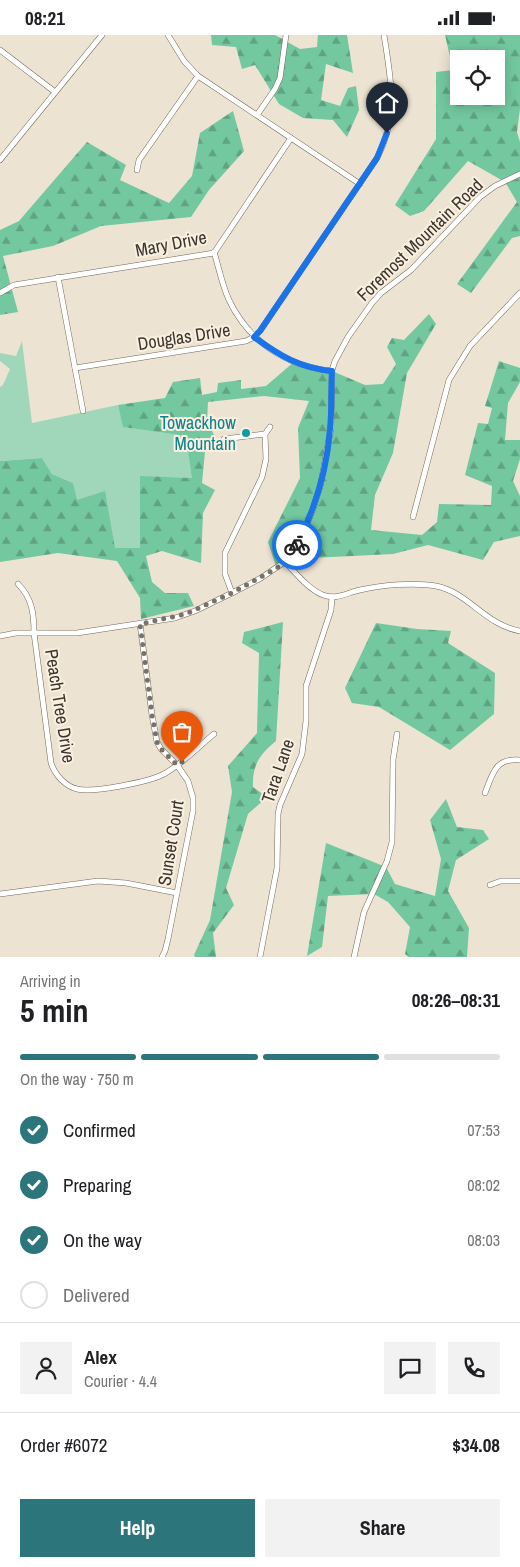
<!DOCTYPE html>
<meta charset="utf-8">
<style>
:root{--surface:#fff;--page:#f2f2f2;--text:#202124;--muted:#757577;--line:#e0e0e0;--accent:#2b757b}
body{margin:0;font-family:"Archivo Narrow",sans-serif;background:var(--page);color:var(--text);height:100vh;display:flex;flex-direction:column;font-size:19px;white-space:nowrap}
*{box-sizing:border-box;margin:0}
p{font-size:16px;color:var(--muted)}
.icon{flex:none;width:28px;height:28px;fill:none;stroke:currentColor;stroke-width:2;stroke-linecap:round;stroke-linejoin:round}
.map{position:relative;height:922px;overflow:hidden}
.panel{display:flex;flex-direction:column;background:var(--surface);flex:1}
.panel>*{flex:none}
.tools{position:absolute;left:450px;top:15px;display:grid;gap:10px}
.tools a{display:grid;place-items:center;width:55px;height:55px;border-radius:0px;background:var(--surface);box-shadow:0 2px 12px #0003;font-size:25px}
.pin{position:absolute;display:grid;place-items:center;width:42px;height:42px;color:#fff;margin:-51px -21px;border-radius:50% 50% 50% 0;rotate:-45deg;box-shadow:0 0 5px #0007}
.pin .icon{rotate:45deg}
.courier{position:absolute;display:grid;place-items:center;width:50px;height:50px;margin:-25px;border:4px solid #1a73e8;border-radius:50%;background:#fff;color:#222;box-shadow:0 1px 6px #0007}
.summary em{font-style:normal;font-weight:700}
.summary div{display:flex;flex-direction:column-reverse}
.summary{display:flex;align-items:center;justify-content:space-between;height:85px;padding:0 20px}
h1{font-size:32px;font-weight:700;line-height:38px}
.bar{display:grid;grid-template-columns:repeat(4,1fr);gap:8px 5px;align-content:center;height:60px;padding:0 20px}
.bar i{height:6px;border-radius:4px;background:var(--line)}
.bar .on{background:var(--accent)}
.bar p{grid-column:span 4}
.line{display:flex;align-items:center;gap:12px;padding:0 20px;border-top:1px solid var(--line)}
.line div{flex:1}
.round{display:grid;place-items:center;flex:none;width:52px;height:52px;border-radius:0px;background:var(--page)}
ol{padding:0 20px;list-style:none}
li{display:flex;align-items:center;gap:15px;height:55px}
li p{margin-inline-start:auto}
li .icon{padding:5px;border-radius:50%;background:var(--accent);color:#fff;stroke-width:4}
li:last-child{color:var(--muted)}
li i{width:28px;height:28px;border:2px solid var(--line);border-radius:50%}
.button{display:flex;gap:10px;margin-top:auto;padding:10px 20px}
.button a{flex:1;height:58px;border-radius:0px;background:var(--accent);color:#fff;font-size:20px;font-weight:700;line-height:58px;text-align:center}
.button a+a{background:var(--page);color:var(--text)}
.status{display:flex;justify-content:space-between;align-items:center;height:35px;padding:0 25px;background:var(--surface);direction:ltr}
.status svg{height:14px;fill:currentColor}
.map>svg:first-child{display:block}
.green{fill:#a0d7bb}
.forest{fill:url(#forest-firs);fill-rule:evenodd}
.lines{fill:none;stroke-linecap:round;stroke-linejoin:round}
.minor-casing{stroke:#72695b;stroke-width:6}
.minor{stroke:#fff;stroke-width:5}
.done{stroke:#787268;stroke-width:5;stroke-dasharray:0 9}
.route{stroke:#1a73e8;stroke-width:6}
.culture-dot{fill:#0f9aa8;stroke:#fbf0e0;stroke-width:2}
.labels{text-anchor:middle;stroke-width:4;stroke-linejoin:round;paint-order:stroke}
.street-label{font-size:18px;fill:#39352f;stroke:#fbf0e0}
.culture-label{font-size:18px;fill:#0d838f;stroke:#fbf0e0;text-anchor:end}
</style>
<div class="status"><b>08:21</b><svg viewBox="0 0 49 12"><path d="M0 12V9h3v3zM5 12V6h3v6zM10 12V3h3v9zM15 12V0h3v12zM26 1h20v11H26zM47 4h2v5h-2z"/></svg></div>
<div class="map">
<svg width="520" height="922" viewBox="0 0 520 922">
<defs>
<pattern id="forest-firs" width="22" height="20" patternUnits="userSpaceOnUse" patternTransform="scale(1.25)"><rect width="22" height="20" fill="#73c8a0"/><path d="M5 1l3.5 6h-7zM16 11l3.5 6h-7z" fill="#5fa383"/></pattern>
</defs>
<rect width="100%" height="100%" fill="#ede3d3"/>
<polygon class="green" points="22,306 32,388 118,370 124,392 186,401 193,443 140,442 140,513 115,514 76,465 73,448 52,439 42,423 0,426 0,352 3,350 10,334 0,326 0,318 16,321"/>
<g class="forest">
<polygon points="211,0 275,0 300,14 317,12 318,0 347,0 353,38 326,29 321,65 340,71 348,53 356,51 359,75 347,102 333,85 303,83 279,69 255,30 242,34 236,12 212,10"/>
<path d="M445,0h75v74l-3,23 3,10v94l-8,2 -41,55 -14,-9 60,-82 -12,-20 -37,-21 -44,50 -14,5 -15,-11 41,-66v-67l17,-2zM459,24h37v37h-37z"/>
<polygon points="233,76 244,116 209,155 191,182 101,191 53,211 3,221 18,277 0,280 0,195 19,186 87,107 126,130 120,145 169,168 192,141 200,98"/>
<polygon points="429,279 436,289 407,338 393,418 375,460 371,495 422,500 437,487 439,469 491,470 492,451 465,440 478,388 488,389 492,373 485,371 499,326 520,333 520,347 508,368 505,405 520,405 520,424 513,446 520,461 520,501 494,507 483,525 428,510 393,519 291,524 277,534 268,507 300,443 298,393 309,366 264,361 208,367 207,386 218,408 205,417 202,448 215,455 203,478 201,528 162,516 146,521 152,547 165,558 188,558 194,571 141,584 140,563 117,526 58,518 0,527 0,426 42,423 52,439 73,448 77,465 105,456 115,513 140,513 140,441 192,443 186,401 123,392 118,370 165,363 173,347 200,343 202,360 217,357 218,348 241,345 241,354 266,351 295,326 332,336 365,350 383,349 396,329 387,312 392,303 404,305"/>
<path d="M283,587l-7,119c-16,13 -24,24 -23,46l14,10 -19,17 -22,74 8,17 -21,28 3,24h-21l-1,-2 16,-35 22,-128 -4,-26 29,-33 2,-80 -17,-10 2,-11z"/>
<polygon points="376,588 417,594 451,596 448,608 495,638 494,679 450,715 379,672 352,668 345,653"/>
<polygon points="446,764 457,792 483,795 489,804 456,825 448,856 469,893 467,922 409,922 405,919 410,892 388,867 374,859 328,861 322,912 307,921 326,808 386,832 395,849 435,861 441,824 430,785"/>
</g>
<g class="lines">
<g class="minor-casing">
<g id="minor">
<polyline points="168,0 184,26 198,41 360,149"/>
<polyline points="0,15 55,57"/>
<polyline points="257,80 275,54 280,43 286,0"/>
<polyline points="0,125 102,0"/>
<polyline points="137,135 139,125 198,41"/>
<path d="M214,217c5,16 8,33 15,48 20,42 57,66 103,71"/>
<polyline points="58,242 83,376"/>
<polyline points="0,258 14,250 214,218 291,103"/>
<path d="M75,333l171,-27 8,-4 6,-6 117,-173c22,-42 14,-78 7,-123"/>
<polyline points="224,404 265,399"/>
<polyline points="413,482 449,345 470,311 520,258"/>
<path d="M285,527c11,11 23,27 38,33 14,5 23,-2 37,-5 22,-5 54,-8 76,-4 32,6 49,39 84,45"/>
<path d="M18,549c14,14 16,29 16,49l17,130c4,12 14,23 26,26 16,4 72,-7 87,-15 18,-10 34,-27 50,-40"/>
<polyline points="232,558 225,539 225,518 262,442 266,424 265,399 270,392"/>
<polyline points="140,589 152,680 157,707 161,714 177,730 188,746 193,763 193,776 168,904 165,916 162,922"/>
<polyline points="0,601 16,598 77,598 175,583 195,576 232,558 261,543 286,526 302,500 313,474 321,448 331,393 332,335 335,326 348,302 372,268 381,258 411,235 480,162 495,151 520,139"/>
<path d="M485,758c8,-20 10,-35 35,-33"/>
<polyline points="490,850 501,846 520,846"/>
<polyline points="0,859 98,846 126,848 177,858"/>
<polyline points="260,922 277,833 278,779 280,770 302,719 306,686 306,651 331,575 332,562"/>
<polyline points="354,922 364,877 387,826 392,807 393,725 397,699"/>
</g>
</g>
<use href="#minor" class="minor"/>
</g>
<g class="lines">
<polyline class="done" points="182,727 177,730 161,714 157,707 152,680 140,589 186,579 232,558 277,533 286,526 297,510"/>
<path class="route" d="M297,510c18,-36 30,-76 33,-116 2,-19 1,-39 2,-58 -32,-3 -52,-15 -78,-34l6,-6 117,-173 10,-25"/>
</g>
<circle class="culture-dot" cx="246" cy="398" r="5"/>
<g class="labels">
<g class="street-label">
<text transform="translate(420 205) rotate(-44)" y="6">Foremost Mountain Road</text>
<text transform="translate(171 209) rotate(-11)" y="6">Mary Drive</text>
<text transform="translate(184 302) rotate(-9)" y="6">Douglas Drive</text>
<text transform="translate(60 671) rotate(81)" y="6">Peach Tree Drive</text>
<text transform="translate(278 736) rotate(-71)" y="6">Tara Lane</text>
<text transform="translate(171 808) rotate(-81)" y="6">Sunset Court</text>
</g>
<g class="culture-label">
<text x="236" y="394">Towackhow<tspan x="236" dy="21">Mountain</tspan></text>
</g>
</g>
</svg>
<div class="tools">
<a><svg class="icon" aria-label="locate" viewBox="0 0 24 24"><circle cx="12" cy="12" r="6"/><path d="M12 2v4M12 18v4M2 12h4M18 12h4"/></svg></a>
</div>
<div class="pin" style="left:182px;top:727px;background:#ea580c"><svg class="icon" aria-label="bag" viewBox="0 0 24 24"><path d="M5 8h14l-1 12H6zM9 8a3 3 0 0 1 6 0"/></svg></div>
<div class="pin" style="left:387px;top:98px;background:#1f2937"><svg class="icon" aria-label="home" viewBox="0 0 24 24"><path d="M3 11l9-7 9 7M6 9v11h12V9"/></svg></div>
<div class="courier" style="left:297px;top:510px"><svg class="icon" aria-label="bike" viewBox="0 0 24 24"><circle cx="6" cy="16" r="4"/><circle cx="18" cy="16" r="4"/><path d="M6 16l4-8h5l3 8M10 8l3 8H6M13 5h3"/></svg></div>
</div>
<section class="panel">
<div class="summary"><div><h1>5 min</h1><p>Arriving in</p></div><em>08:26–08:31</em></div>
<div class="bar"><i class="on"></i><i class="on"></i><i class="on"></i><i></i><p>On the way · 750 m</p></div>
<ol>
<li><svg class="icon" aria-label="check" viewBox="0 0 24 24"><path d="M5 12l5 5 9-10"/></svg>Confirmed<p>07:53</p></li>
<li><svg class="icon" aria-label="check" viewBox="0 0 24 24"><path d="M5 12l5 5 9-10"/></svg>Preparing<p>08:02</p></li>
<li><svg class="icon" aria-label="check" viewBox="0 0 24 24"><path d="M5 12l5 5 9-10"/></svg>On the way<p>08:03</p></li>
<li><i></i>Delivered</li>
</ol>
<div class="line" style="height:90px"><a class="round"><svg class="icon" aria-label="person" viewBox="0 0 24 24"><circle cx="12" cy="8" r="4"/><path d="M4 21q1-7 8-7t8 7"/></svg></a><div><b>Alex</b><p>Courier · 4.4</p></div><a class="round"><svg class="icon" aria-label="chat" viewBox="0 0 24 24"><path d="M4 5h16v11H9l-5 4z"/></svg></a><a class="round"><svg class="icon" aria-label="phone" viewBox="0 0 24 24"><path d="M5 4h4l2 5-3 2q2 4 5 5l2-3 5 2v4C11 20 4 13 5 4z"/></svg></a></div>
<div class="line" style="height:65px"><div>Order #6072</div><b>$34.08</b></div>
<div class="button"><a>Help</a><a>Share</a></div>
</section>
